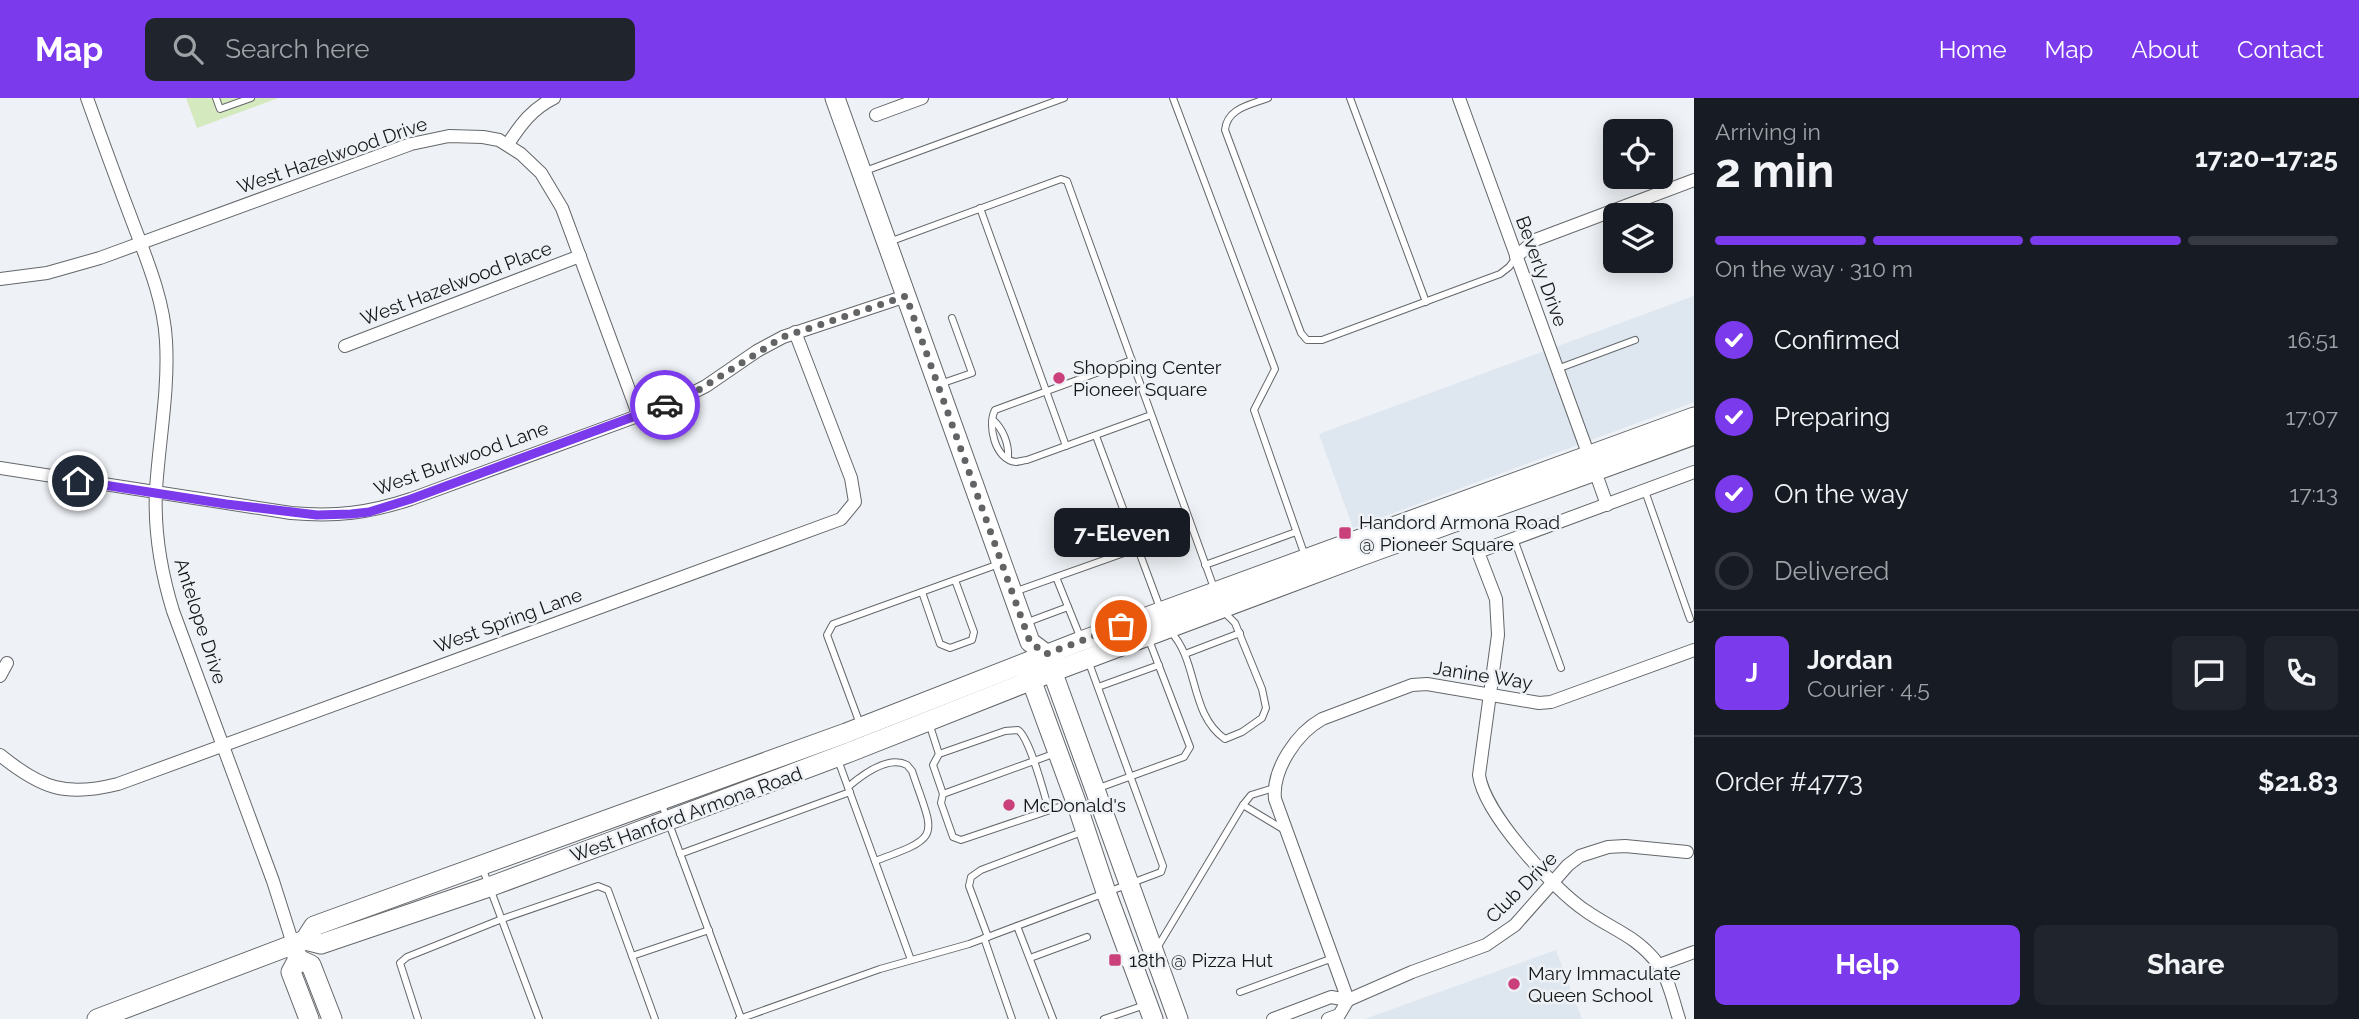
<!DOCTYPE html>
<meta charset="utf-8">
<style>
:root{--surface:#171b24;--page:#20242c;--text:#f1f3f6;--muted:#9ea1a6;--line:#363941;--accent:#7c3aed}
body{margin:0;font-family:Raleway,sans-serif;background:var(--page);color:var(--text);height:100vh;display:flex;flex-direction:column;font-size:26px;white-space:nowrap}
*{box-sizing:border-box;margin:0}
p{font-size:23px;color:var(--muted)}
.icon{flex:none;width:38px;height:38px;fill:none;stroke:currentColor;stroke-width:2;stroke-linecap:round;stroke-linejoin:round}
.map{position:relative;flex:1;overflow:hidden}
.side{display:flex;flex-direction:column;background:var(--surface);width:665px}
.side>*{flex:none}
.tools{position:absolute;left:1603px;top:21px;display:grid;gap:14px}
.tools a{display:grid;place-items:center;width:70px;height:70px;border-radius:10px;background:var(--surface);box-shadow:0 4px 18px #0003;font-size:35px}
.pin{position:absolute;display:grid;place-items:center;width:60px;height:60px;color:#fff;margin:-30px;border:4px solid #fff;border-radius:50%;box-shadow:0 2px 7px #0007}
.courier{position:absolute;display:grid;place-items:center;width:70px;height:70px;margin:-35px;border:5px solid #7c3aed;border-radius:50%;background:#fff;color:#222;box-shadow:0 2px 9px #0007}
.bubble{position:absolute;height:49px;border-radius:10px;background:var(--surface);box-shadow:0 4px 18px #0003;font-size:23px;font-weight:700;line-height:49px;text-align:center}
.headline em{font-style:normal;font-weight:700}
.headline div{display:flex;flex-direction:column-reverse}
.headline{display:flex;align-items:center;justify-content:space-between;height:119px;padding:0 21px}
h1{font-size:46px;font-weight:700;line-height:52px}
.bar{display:grid;grid-template-columns:repeat(4,1fr);gap:10px 7px;align-content:center;height:84px;padding:0 21px}
.bar i{height:9px;border-radius:5px;background:var(--line)}
.bar .on{background:var(--accent)}
.bar p{grid-column:span 4}
.line{display:flex;align-items:center;gap:18px;padding:0 21px;border-top:2px solid var(--line)}
.line div{flex:1}
.round{display:grid;place-items:center;flex:none;width:74px;height:74px;border-radius:10px;background:var(--page)}
ol{padding:0 21px;list-style:none}
li{display:flex;align-items:center;gap:21px;height:77px}
li p{margin-inline-start:auto}
li .icon{padding:7px;border-radius:50%;background:var(--accent);color:#fff;stroke-width:4}
li:last-child{color:var(--muted)}
li i{width:38px;height:38px;border:4px solid var(--line);border-radius:50%}
.primary-button{display:flex;gap:14px;margin-top:auto;padding:14px 21px}
.primary-button a{flex:1;height:80px;border-radius:10px;background:var(--accent);color:#fff;font-size:28px;font-weight:700;line-height:80px;text-align:center}
.primary-button a+a{background:var(--page);color:var(--text)}
header{display:flex;align-items:center;gap:42px;box-sizing:border-box;height:98px;padding:0 35px;background:var(--accent);color:#fff}
header strong{font-size:33px}
nav{display:flex;gap:38px;margin-inline-start:auto;font-size:24px}
.search{width:490px;height:63px;background:var(--page);display:flex;align-items:center;gap:18px;box-sizing:border-box;padding:0 24px;border-radius:10px;color:var(--muted);font-size:26px}
main{display:flex;flex:1;min-height:0}
.map>svg:first-child{display:block}
.built{fill:#dee6f0}
.green{fill:#d5e9bf}
.lines{fill:none;stroke-linecap:round;stroke-linejoin:round}
.lane-casing{stroke:#64676a;stroke-width:8}
.street-casing{stroke:#64676a;stroke-width:14}
.secondary-casing{stroke:#64676a;stroke-width:21}
.lane{stroke:#fff;stroke-width:6}
.street{stroke:#fff;stroke-width:12}
.secondary{stroke:#fff;stroke-width:19}
.done{stroke:#616365;stroke-width:7;stroke-dasharray:0 12.6}
.route{stroke:#7c3aed;stroke-width:9}
.poi-dot{fill:#ca407a;stroke:#eef1f5;stroke-width:2.5}
.labels{text-anchor:middle;stroke-width:5;stroke-linejoin:round;paint-order:stroke}
.street-label{font-size:19px;fill:#151617;stroke:#eef1f5}
.poi-label{font-size:19px;fill:#151617;stroke:#eef1f5;text-anchor:start}
</style>
<header>
<strong>Map</strong>
<div class="search"><svg class="icon" aria-label="search" viewBox="0 0 24 24"><circle cx="10" cy="10" r="6"/><path d="M15 15l6 6"/></svg>Search here</div>
<nav><a>Home</a><a>Map</a><a>About</a><a>Contact</a></nav>
</header>
<main>
<div class="map">
<svg width="1694" height="921" viewBox="0 0 1694 921">
<rect width="100%" height="100%" fill="#eef1f5"/>
<g class="built">
<polygon points="1694,198 1694,304 1353,430 1319,336"/>
<polygon points="1556,852 1582,921 1365,921"/>
</g>
<polygon class="green" points="186,0 278,0 197,30"/>
<g class="lines">
<g class="lane-casing">
<g id="lane">
<polyline points="216,0 220,11 251,0"/>
<polyline points="1173,0 1275,271 1254,312 1305,458"/>
<path d="M1268,0c-18,7 -41,10 -43,32l76,203 6,7h15l178,-66 9,-7 7,-9"/>
<polyline points="1350,0 1426,204"/>
<polyline points="865,73 1064,0"/>
<polyline points="980,110 1066,348"/>
<polyline points="889,144 1061,81 1067,83 1214,490"/>
<path d="M1132,262l-137,50c-8,15 0,50 21,52 1,0 9,-2 11,-2l124,-45"/>
<polyline points="1557,271 1635,242"/>
<polyline points="940,286 972,275 952,220"/>
<path d="M993,322c10,9 16,24 15,37"/>
<polyline points="1096,338 1160,510"/>
<polyline points="1645,393 1690,521"/>
<polyline points="1514,441 1561,570"/>
<polyline points="1205,467 1296,434"/>
<polyline points="1056,479 1081,541"/>
<polyline points="922,494 940,546 950,550 972,542 974,534 955,482"/>
<polyline points="1014,494 1138,450"/>
<polyline points="1025,525 1068,509"/>
<path d="M1170,533c29,30 19,83 55,108l17,-7 20,-14 4,-10 -4,-19 -27,-66 -12,-12"/>
<polyline points="1185,556 1240,535"/>
<polyline points="1098,589 1159,567"/>
<polyline points="929,625 939,656"/>
<polyline points="860,626 827,537 833,526 999,466"/>
<polyline points="838,662 911,862"/>
<path d="M848,689c14,-12 40,-32 59,-22l5,6c22,66 32,65 -37,90"/>
<polyline points="1096,691 1184,659 1190,649 1149,542"/>
<polyline points="943,696 941,705 953,739 961,742 1074,704"/>
<polyline points="661,704 741,920"/>
<polyline points="1243,707 1286,733"/>
<path d="M1049,712c-5,-16 -19,-72 -31,-80l-13,1 -66,23 -6,11 10,29 113,-41"/>
<polyline points="680,756 850,694"/>
<polyline points="482,769 539,921"/>
<polyline points="1017,828 1053,921"/>
<polyline points="988,839 969,788 971,779 981,772 1082,734"/>
<polyline points="984,840 1012,921"/>
<polyline points="1157,850 1243,707 1251,697 1274,690"/>
<polyline points="632,858 709,832"/>
<polyline points="1030,860 1087,839"/>
<polyline points="1240,894 1333,860"/>
<polyline points="418,921 400,865 407,859 502,821 598,788 608,792 655,921"/>
<polyline points="739,921 880,871 969,846 1161,774 1163,768 1089,565"/>
<polyline points="1104,921 1145,907"/>
</g>
</g>
<g class="street-casing">
<g id="street">
<path d="M87,0c15,42 30,83 46,125 14,37 31,78 33,118 3,49 -7,100 -10,149 -2,41 5,82 17,121l100,270 20,63"/>
<polyline points="1459,0 1589,358"/>
<polyline points="876,17 922,0"/>
<path d="M508,46c13,-20 24,-35 46,-46"/>
<polyline points="1516,159 1535,142 1694,82"/>
<polyline points="0,181 47,175 100,160 411,46 449,38 483,39 499,42 521,56 541,75 562,110 638,316"/>
<polyline points="345,248 580,158"/>
<path d="M0,370l291,45c45,4 78,0 120,-14l262,-96 33,-17 51,-35 26,-14 123,-41"/>
<polyline points="1595,373 1607,407"/>
<polyline points="0,578 7,565"/>
<path d="M0,657c42,34 66,42 118,29l723,-265 14,-17 -4,-24 -56,-146"/>
<polyline points="1659,867 1694,854"/>
<path d="M1348,902l-73,-201c-3,-30 22,-66 47,-80l90,-34 15,-1 112,19 12,-1 143,-52"/>
<polyline points="1273,921 1331,899 1348,902 1412,874 1486,847 1515,827 1568,767 1580,758 1608,749 1625,748 1687,754"/>
<polyline points="1328,921 1339,917 1348,902"/>
<path d="M1679,921c-5,-15 -11,-43 -21,-55 -21,-28 -45,-34 -72,-53 -32,-21 -102,-98 -107,-136l19,-140 -2,-36 -18,-47 216,-80"/>
</g>
</g>
<g class="secondary-casing">
<g id="secondary">
<polyline points="835,0 1030,544 1046,556 1178,921"/>
<polyline points="1028,573 1076,704 1106,794 1153,921"/>
<polyline points="305,842 321,846 489,789 613,743 850,654 1060,571 1361,458 1694,337"/>
<polyline points="293,846 298,861 291,874 309,921"/>
<polyline points="298,861 311,867 332,921"/>
<polyline points="97,921 305,842 314,828 846,635 1081,543 1694,319"/>
</g>
</g>
<use href="#lane" class="lane"/>
<use href="#street" class="street"/>
<use href="#secondary" class="secondary"/>
</g>
<g class="lines">
<polyline class="done" points="665,307 692,296 783,239 906,198 1030,544 1046,556 1121,528"/>
<polyline class="route" points="78,383 226,406 317,417 351,416 369,414 411,401 665,307"/>
</g>
<g class="poi-dot">
<circle cx="1059" cy="280" r="7"/>
<rect x="1338" y="428" width="14" height="14" rx="3.5"/>
<circle cx="1009" cy="707" r="7"/>
<rect x="1108" y="855" width="14" height="14" rx="3.5"/>
<circle cx="1514" cy="886" r="7"/>
</g>
<g class="labels">
<g class="street-label">
<text transform="translate(332 57) rotate(-19)" y="7">West Hazelwood Drive</text>
<text transform="translate(1542 173) rotate(70)" y="7">Beverly Drive</text>
<text transform="translate(456 185) rotate(-21)" y="7">West Hazelwood Place</text>
<text transform="translate(461 360) rotate(-20)" y="7">West Burlwood Lane</text>
<text transform="translate(508 522) rotate(-20)" y="7">West Spring Lane</text>
<text transform="translate(201 523) rotate(72)" y="7">Antelope Drive</text>
<text transform="translate(1483 577) rotate(9)" y="7">Janine Way</text>
<text transform="translate(686 716) rotate(-20)" y="7">West Hanford Armona Road</text>
<text transform="translate(1521 789) rotate(-45)" y="7">Club Drive</text>
</g>
<g class="poi-label">
<text x="1073" y="276">Shopping Center<tspan x="1073" dy="22">Pioneer Square</tspan></text>
<text x="1359" y="431">Handord Armona Road<tspan x="1359" dy="22">@ Pioneer Square</tspan></text>
<text x="1023" y="714">McDonald's</text>
<text x="1129" y="869">18th @ Pizza Hut</text>
<text x="1528" y="882">Mary Immaculate<tspan x="1528" dy="22">Queen School</tspan></text>
</g>
</g>
</svg>
<div class="tools">
<a><svg class="icon" aria-label="locate" viewBox="0 0 24 24"><circle cx="12" cy="12" r="6"/><path d="M12 2v4M12 18v4M2 12h4M18 12h4"/></svg></a>
<a><svg class="icon" aria-label="layers" viewBox="0 0 24 24"><path d="M12 4l9 5-9 5-9-5zM3 14l9 5 9-5"/></svg></a>
</div>
<div class="pin" style="left:1121px;top:528px;background:#ea580c"><svg class="icon" aria-label="bag" viewBox="0 0 24 24"><path d="M5 8h14l-1 12H6zM9 8a3 3 0 0 1 6 0"/></svg></div>
<div class="pin" style="left:78px;top:383px;background:#1f2937"><svg class="icon" aria-label="home" viewBox="0 0 24 24"><path d="M3 11l9-7 9 7M6 9v11h12V9"/></svg></div>
<div class="courier" style="left:665px;top:307px"><svg class="icon" aria-label="car" viewBox="0 0 24 24"><path d="M5 17H2v-5l4-1 3-4h7l3 4 3 1v5h-3M9 17h6M6 11h13"/><circle cx="7" cy="17" r="2"/><circle cx="17" cy="17" r="2"/></svg></div>
<div class="bubble" style="left:1054px;top:410px;width:136px">7-Eleven</div>
</div>
<section class="side">
<div class="headline"><div><h1>2 min</h1><p>Arriving in</p></div><em>17:20–17:25</em></div>
<div class="bar"><i class="on"></i><i class="on"></i><i class="on"></i><i></i><p>On the way · 310 m</p></div>
<ol>
<li><svg class="icon" aria-label="check" viewBox="0 0 24 24"><path d="M5 12l5 5 9-10"/></svg>Confirmed<p>16:51</p></li>
<li><svg class="icon" aria-label="check" viewBox="0 0 24 24"><path d="M5 12l5 5 9-10"/></svg>Preparing<p>17:07</p></li>
<li><svg class="icon" aria-label="check" viewBox="0 0 24 24"><path d="M5 12l5 5 9-10"/></svg>On the way<p>17:13</p></li>
<li><i></i>Delivered</li>
</ol>
<div class="line" style="height:126px"><b class="round" style="background:var(--accent);color:#fff">J</b><div><b>Jordan</b><p>Courier · 4.5</p></div><a class="round"><svg class="icon" aria-label="chat" viewBox="0 0 24 24"><path d="M4 5h16v11H9l-5 4z"/></svg></a><a class="round"><svg class="icon" aria-label="phone" viewBox="0 0 24 24"><path d="M5 4h4l2 5-3 2q2 4 5 5l2-3 5 2v4C11 20 4 13 5 4z"/></svg></a></div>
<div class="line" style="height:91px"><div>Order #4773</div><b>$21.83</b></div>
<div class="primary-button"><a>Help</a><a>Share</a></div>
</section>
</main>
